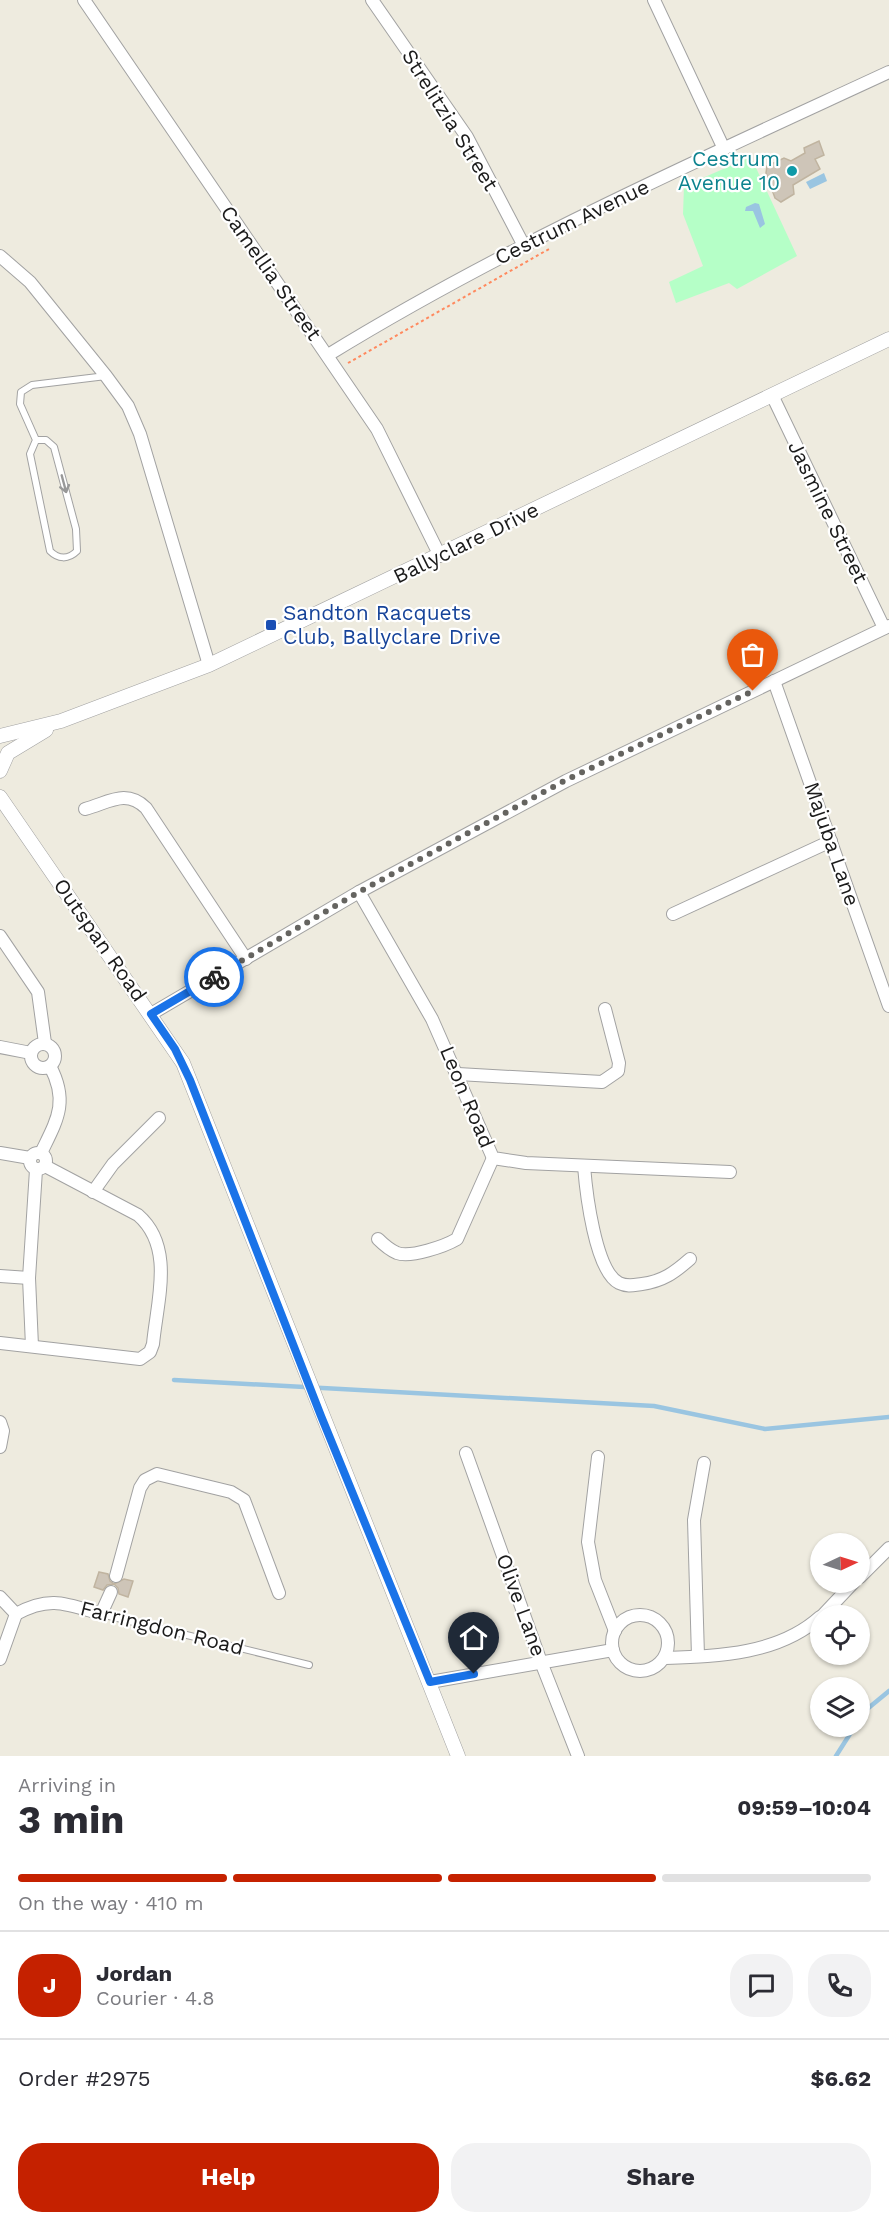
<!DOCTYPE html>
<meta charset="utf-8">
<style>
:root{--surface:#fff;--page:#f2f2f3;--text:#2b2b33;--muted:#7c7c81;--line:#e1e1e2;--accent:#c52100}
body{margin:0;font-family:"Work Sans",sans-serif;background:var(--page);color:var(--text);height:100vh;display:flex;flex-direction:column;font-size:22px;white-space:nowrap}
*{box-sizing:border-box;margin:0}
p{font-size:20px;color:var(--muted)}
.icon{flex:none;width:33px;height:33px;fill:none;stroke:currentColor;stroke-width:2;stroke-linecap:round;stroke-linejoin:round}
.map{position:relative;height:1756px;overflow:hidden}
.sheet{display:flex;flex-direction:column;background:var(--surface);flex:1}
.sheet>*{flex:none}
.needle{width:39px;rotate:86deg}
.tools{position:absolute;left:810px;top:1533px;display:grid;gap:12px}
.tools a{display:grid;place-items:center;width:60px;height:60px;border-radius:50%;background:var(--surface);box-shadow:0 2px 4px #0004;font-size:30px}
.pin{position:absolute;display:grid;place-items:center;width:51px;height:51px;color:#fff;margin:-62px -26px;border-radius:50% 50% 50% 0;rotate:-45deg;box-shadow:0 0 6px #0007}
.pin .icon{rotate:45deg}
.courier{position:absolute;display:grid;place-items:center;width:60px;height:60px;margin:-30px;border:4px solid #1a73e8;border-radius:50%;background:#fff;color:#222;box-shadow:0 2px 8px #0007}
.head em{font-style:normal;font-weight:700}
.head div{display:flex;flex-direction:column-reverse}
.head{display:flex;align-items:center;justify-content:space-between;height:102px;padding:0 18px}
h1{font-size:39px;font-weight:700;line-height:45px}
.bar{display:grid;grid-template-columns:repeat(4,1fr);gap:9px 6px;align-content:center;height:72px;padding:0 18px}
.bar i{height:8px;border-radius:4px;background:var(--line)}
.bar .current{background:var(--accent)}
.bar p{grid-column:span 4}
.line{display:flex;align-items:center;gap:15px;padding:0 18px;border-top:2px solid var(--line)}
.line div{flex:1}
.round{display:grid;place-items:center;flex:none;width:63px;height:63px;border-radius:24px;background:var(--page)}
.button{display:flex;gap:12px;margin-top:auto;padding:12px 18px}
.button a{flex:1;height:69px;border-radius:24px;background:var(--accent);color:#fff;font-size:24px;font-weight:700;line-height:69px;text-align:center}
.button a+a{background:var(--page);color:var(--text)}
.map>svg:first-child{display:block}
.park{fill:#b5ffc7}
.water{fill:#9ac5e1}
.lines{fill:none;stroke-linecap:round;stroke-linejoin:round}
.stream{stroke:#9ac5e1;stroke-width:4.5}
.building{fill:#cec5b8;stroke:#c0b4a0;stroke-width:1.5}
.service-casing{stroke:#a2a2a2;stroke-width:8}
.minor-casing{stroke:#a2a2a2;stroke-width:14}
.tertiary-casing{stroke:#a2a2a2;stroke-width:15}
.path{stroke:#ff895e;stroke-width:2;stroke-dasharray:3 3;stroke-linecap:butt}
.service{stroke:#fff;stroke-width:6}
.minor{stroke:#fff;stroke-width:12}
.tertiary{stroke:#fff;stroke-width:14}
.oneway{stroke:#989898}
.done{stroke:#656460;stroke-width:6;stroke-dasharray:0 10.8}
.route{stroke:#1a73e8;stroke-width:8}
.culture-dot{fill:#0f9aa8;stroke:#fff;stroke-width:2}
.transit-dot{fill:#1a4fb4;stroke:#fff;stroke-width:2}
.labels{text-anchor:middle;stroke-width:4.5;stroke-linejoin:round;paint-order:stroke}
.street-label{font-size:21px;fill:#1b1b1b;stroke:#fff}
.culture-label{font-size:21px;fill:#0d838f;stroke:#fff;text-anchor:end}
.transit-label{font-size:21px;fill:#164399;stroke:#fff;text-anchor:start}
</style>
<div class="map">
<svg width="889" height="1756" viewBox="0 0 889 1756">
<rect width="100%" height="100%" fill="#eeebdf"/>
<polygon class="park" points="751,157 797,256 737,289 729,283 676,303 669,282 703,266 683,214 684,186"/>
<g class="water">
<polygon points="824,173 827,181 810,189 806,182"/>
<polygon points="755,203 759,204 765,224 760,228 753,211 745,211 746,207"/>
</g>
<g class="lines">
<g class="stream">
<polyline points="174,1380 654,1406 765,1429 889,1417"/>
<polyline points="860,1720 866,1710 889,1691"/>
<polyline points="836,1756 855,1726"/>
</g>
</g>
<g class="building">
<polygon points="819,141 824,155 815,159 820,169 793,185 794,194 781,202 775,198 766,173 767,166 784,158 791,161 805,153 804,148"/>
<polygon points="99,1572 108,1574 110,1581 114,1584 124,1579 133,1581 128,1597 119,1594 118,1588 114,1584 107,1585 103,1590 94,1587"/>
</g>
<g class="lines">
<g class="service-casing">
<g id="service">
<path d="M36,440h10l8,7 22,82 1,22c-9,9 -19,8 -27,0l-20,-97 6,-14 -16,-36 1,-12 11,-7 74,-9"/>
<polyline points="101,1614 309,1665"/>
</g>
</g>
<g class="minor-casing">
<g id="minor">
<polyline points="84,0 377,429 440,556"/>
<polyline points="372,0 467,137 523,244"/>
<polyline points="654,0 724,149"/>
<polyline points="0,256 30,282 106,376 128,406 140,434 209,665"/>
<path d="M328,355c179,-110 371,-195 561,-283"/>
<polyline points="772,395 884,628"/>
<polyline points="774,681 889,1006"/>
<path d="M85,809c25,-7 41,-20 61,-1l100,151"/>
<polyline points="359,892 432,1019 493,1158 526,1163 730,1172"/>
<polyline points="673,914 831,841"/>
<polyline points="0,936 38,992 45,1043"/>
<polyline points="151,1014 359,892 566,781 889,626"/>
<circle cx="43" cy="1056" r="12"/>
<polyline points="0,1047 31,1053"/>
<polyline points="458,1074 602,1082 618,1071 619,1063 605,1009"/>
<circle cx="38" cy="1161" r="8"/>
<polyline points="0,1153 30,1158"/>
<path d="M41,1153c16,-33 28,-51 9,-87"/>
<path d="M584,1166c2,25 11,105 35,117 8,4 15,2 23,1 21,-3 32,-11 48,-25"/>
<polyline points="93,1192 113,1164 159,1118"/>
<path d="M378,1239c5,5 12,11 19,14 14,5 48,-7 60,-14l36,-81"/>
<polyline points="0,1276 29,1278"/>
<path d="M0,1343l140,16 10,-7 3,-8c4,-43 22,-97 -15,-129l-93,-49"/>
<polyline points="32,1346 29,1278 36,1170"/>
<polyline points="0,1422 3,1431 0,1447"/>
<polyline points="466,1453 541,1662 578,1756"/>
<polyline points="598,1457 588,1542 595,1580 615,1631"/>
<polyline points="116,1576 140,1488 145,1480 157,1474 231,1492 244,1500 279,1593"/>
<polyline points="860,1577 889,1548"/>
<polyline points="0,1597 16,1614"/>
<path d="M16,1614c34,-19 51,-10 85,0l10,-22"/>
<circle cx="640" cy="1643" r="28"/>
<polyline points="822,1616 854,1582"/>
<polyline points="698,1656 694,1520 704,1463"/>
<path d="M665,1658c55,-2 114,-4 155,-41"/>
<polyline points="0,1659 16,1614"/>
<polyline points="430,1682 613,1650"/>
</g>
</g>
<g class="tertiary-casing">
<g id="tertiary">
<polyline points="0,736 61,721 209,665 889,339"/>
<polyline points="0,771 8,753 46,730"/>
<polyline points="0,797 183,1063 458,1756"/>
</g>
</g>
<polyline class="path" points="348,363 549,249"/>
<use href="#service" class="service"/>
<use href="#minor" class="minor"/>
<use href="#tertiary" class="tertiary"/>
</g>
<defs><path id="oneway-shaft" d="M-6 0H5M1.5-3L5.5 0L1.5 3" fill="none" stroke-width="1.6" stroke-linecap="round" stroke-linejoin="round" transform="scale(1.5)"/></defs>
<use class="oneway" href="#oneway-shaft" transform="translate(64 484) rotate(75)"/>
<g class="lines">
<polyline class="done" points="214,977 359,892 566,780 753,691"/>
<polyline class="route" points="214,977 151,1014 175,1049 190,1080 321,1416 430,1682 474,1674"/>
</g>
<circle class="culture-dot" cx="792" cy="171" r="6"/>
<rect class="transit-dot" x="265" y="619" width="12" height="12" rx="3"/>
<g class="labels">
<g class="street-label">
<text transform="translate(450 120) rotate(58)" y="7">Strelitzia Street</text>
<text transform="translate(572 222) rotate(-26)" y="7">Cestrum Avenue</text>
<text transform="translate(271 273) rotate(55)" y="7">Camellia Street</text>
<text transform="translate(828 512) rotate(64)" y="7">Jasmine Street</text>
<text transform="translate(466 543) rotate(-26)" y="7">Ballyclare Drive</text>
<text transform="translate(832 844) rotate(71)" y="7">Majuba Lane</text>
<text transform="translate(100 940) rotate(55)" y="7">Outspan Road</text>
<text transform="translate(467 1097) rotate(67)" y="7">Leon Road</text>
<text transform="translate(521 1605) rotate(70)" y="7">Olive Lane</text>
<text transform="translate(162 1628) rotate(14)" y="7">Farringdon Road</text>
</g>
<g class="culture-label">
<text x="780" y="166">Cestrum<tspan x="780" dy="24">Avenue 10</tspan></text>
</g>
<g class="transit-label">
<text x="283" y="620">Sandton Racquets<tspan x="283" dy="24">Club, Ballyclare Drive</tspan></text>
</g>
</g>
</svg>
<div class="tools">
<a><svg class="needle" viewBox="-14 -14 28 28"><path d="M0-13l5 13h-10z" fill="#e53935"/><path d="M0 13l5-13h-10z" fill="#7c7c81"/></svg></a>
<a><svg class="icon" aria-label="locate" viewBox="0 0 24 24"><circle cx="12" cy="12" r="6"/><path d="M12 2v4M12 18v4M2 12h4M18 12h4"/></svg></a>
<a><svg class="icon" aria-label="layers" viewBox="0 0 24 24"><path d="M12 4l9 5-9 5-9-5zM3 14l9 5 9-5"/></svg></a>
</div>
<div class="pin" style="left:753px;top:691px;background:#ea580c"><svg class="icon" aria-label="bag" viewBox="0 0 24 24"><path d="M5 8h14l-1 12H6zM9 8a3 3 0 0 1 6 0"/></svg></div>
<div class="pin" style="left:474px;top:1674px;background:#1f2937"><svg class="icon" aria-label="home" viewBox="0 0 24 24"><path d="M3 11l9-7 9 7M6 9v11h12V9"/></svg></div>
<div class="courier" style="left:214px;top:977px"><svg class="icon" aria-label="bike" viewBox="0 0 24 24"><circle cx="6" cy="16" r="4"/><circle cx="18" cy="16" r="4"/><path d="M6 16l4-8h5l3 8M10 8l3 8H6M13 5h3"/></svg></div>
</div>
<section class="sheet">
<div class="head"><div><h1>3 min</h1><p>Arriving in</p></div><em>09:59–10:04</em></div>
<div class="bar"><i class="current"></i><i class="current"></i><i class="current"></i><i></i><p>On the way · 410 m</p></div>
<div class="line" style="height:108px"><b class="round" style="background:var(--accent);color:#fff">J</b><div><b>Jordan</b><p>Courier · 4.8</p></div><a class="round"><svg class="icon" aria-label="chat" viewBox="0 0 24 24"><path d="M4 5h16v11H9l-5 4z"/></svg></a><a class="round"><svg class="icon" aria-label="phone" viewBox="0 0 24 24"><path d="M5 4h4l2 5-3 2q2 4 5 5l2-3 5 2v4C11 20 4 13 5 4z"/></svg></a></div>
<div class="line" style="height:78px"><div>Order #2975</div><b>$6.62</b></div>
<div class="button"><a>Help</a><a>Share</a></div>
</section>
